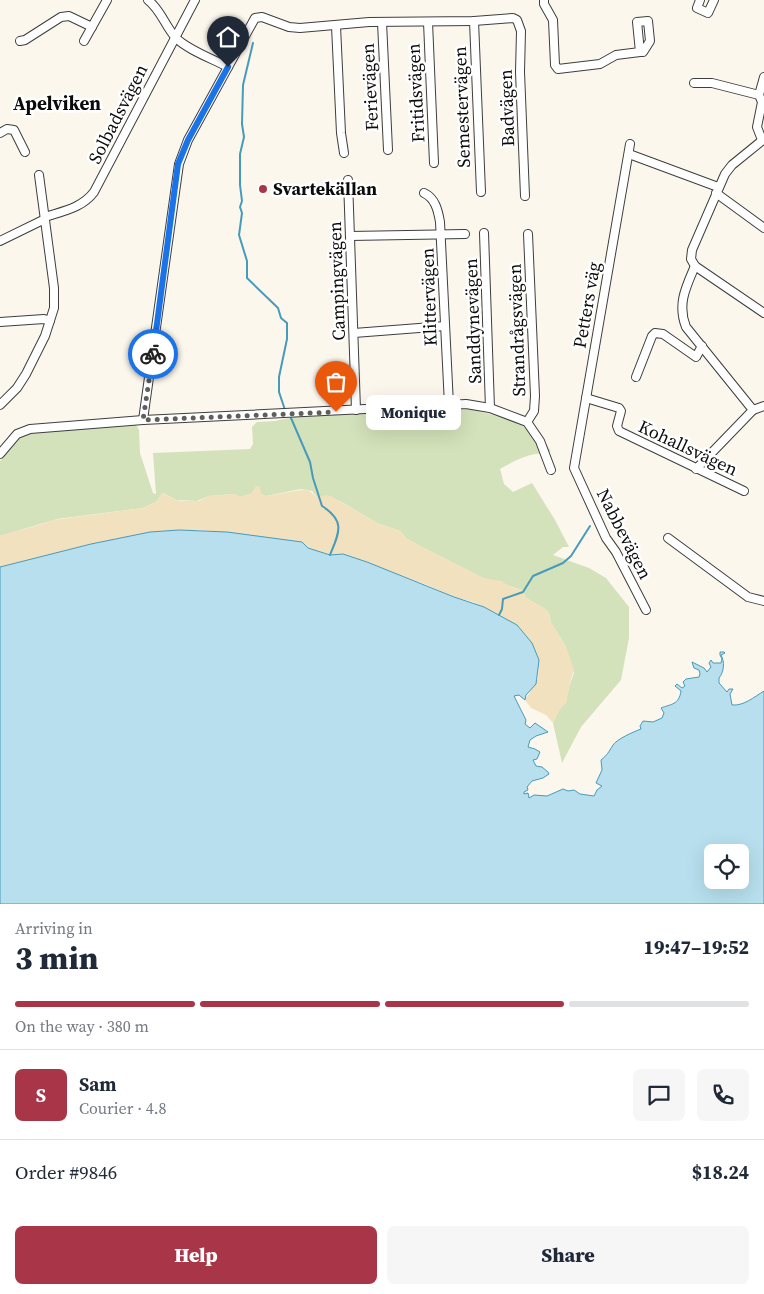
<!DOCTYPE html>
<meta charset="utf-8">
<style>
:root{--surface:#fff;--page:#f6f6f7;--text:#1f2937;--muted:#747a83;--line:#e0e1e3;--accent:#a83648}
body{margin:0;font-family:"Source Serif 4",serif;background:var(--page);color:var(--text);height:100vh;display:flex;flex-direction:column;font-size:19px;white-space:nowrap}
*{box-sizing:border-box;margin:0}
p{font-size:16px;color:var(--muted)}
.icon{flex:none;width:28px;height:28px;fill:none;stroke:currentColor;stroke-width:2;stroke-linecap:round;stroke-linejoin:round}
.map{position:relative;height:904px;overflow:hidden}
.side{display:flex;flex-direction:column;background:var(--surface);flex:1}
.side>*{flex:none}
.controls{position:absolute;left:704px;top:844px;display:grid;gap:10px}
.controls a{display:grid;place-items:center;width:45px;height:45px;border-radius:8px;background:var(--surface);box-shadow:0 5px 20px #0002;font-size:25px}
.pin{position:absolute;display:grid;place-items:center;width:42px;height:42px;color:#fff;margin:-51px -21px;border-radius:50% 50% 50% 0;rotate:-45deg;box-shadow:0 0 5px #0007}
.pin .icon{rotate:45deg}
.courier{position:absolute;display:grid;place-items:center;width:50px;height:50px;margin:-25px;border:4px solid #1a73e8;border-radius:50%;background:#fff;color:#222;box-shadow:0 1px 6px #0007}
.bubble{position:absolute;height:35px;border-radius:8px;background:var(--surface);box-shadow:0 5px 20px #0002;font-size:16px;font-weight:800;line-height:35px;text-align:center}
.overview em{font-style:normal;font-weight:800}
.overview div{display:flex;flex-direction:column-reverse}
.overview{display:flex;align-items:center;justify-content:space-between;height:85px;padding:0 15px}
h1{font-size:32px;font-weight:800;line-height:38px}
.bar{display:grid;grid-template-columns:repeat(4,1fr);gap:8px 5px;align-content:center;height:60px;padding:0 15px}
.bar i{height:6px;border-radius:4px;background:var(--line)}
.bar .on{background:var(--accent)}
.bar p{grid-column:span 4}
.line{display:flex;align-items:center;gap:12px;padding:0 15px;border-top:1px solid var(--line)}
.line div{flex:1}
.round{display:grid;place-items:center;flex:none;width:52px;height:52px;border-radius:8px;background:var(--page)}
.cta{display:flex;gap:10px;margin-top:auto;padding:10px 15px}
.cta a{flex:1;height:58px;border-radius:8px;background:var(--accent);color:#fff;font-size:20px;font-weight:800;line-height:58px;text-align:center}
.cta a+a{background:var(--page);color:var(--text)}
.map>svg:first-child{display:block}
.green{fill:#d3e2ba}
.sand{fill:#f2e1be}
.water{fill:#b7dfed;stroke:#489aba;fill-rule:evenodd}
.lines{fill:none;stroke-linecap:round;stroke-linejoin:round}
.stream{stroke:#489aba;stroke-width:2}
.minor-casing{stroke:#3e3e3e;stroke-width:10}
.minor{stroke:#fff;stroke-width:8}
.done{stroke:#5f5e5a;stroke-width:5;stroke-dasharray:0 9}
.route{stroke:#1a73e8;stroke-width:6}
.poi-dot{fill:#a83648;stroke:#fff;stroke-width:2}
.labels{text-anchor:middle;stroke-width:5;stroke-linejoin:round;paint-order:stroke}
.street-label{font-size:18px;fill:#0b0b0b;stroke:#fff}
.poi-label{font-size:18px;font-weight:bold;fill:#0b0b0b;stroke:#fff;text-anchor:start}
.neighbourhood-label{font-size:19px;font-weight:bold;fill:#0b0b0b;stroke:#fff}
</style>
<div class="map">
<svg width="764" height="904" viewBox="0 0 764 904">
<rect width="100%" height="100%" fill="#fcf7ec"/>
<path class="green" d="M471,409c28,8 63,14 80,42 -6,2 -10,2 -16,3 -11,2 -25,9 -35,15l4,15 9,8 19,-9 23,37 14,27h-6l-10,8 36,13 17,10 23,29v31l-8,42 -40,47 -19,36 -9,-40 6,-13 7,-8 3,-15 5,-14 -9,-28 -14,-22 -2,-9 -4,-5 -19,-11 -4,-8 -39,-12 -63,-32 -13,-7 -7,-8 -23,-8 -37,-22 -23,-4 -5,-6 -11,-2 -35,7 -13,-4 -2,2 -11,3 -6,-3 -25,2 -12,5 -21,-1 -13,-7 -7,9 -13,6 -86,11 -57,17v-75l23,-26 16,-4 97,-6 3,5 1,23 13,40 3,1 -3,-41 97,-4 3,-5 -1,-17 5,-5 18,-1 19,-4z"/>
<path class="sand" d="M256,486l4,1 1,6 5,3 41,-7 10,8 9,-2 5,1 46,27 23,8 7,8 13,7 63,32 18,3 12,7 8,1 5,9 22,13 3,12 14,22 9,24 -5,18 -3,16 -7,7 -6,13 -7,-8 -15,-7 -6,-8 13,-21 1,-19 -7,-17 -15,-18 -44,-23 -19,-5 -27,-12 -84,-31c-11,2 -29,-1 -38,-9l-103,-15 -40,1 -71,13 -91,23v-31c17,-6 36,-9 53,-16l90,-12 13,-6 6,-9 14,7 6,1h17l10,-5 25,-2 6,3 11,-3z"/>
<path class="water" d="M179,530l48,2 75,10 6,6 22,7 13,-1 24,8 87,35 30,10 33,18 15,18 7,17 -3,24 -10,11 -1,5 -6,-5 -5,1 12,24 -1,4 5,4 5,-5 13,9 -12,4 -6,4 -2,7 7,2 5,3 -3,7 -4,1 3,6 6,1 6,5 1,2 -6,4 -11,3 -5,6 1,3 -4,2v2l4,-1 1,5 5,-3 13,1 16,-7 5,2 6,-1 6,4 14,2 3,-6 5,-4 -6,-3 6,-13 -1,-10c7,-6 7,-7 12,-15 4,-6 20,-13 28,-16l-1,-3 3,-5 10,1 9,-4 2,-5 -3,-5c10,-4 18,-3 20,-17l-6,-5 2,-2 5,4 3,-2 -2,-4 3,-3 13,-2 1,-3 -1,-4 -5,-2 -2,-6 12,6 3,4 4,-5 -2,-4 2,-3 2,3h8l1,-4 -2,-4v-3h4l1,1 -4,2c4,7 3,17 -2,23v5l8,9 2,-3h4l-3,5 2,11c12,1 22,-8 32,-14v213h-764v-337l91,-23 59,-12zM712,852h28v28h-28z"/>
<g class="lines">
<g class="stream">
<polyline points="253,43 243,85 242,124 244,137 240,154 240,185 242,201 240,207 242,213 239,235 247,261 247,278 278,308 281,318 287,323 287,339 279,377 279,392 285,410"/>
<path d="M291,418l19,44 3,16 9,28c24,15 17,27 8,49"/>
<polyline points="499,615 502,609 503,599 523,592 533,576 563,563 571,556 590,526"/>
</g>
<g class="minor-casing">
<g id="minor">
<path d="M148,0c13,10 17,26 28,38 12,12 37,21 52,29"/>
<polyline points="544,0 544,4 553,20 555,65 558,69 600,64 616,55 640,52 643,52 650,41 648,21 637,22 640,52"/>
<polyline points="700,0 697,8 708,13 714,0"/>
<polyline points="474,21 481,192"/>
<polyline points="382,22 388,150"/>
<polyline points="428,22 434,163"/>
<polyline points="336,26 341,133 344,153"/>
<polyline points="20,41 25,40 61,17 69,16 92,27"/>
<polyline points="84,41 107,0"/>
<polyline points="694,83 712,83 759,95 762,102 757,127 762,140"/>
<polyline points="759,95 764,77"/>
<polyline points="0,133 7,129 14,130 25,152"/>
<polyline points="764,139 732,165 725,174 692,250 691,259 695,266 764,313"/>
<polyline points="630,144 574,468 606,538 616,552 646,610"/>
<polyline points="629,154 718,187"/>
<polyline points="348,180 356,410"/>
<path d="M424,193c11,5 14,17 16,29l9,183"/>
<polyline points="716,193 764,228"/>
<path d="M45,217c18,-6 37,-9 49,-25l101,-192"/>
<polyline points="484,233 490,408"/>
<polyline points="350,236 465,234"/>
<polyline points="0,241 45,219"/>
<path d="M695,266c-9,21 -18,38 -9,61l67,83 11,-4"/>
<polyline points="0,322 44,319 50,321"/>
<polyline points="354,333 445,326"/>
<polyline points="636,377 652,336 655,333 663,334 696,357 702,346"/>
<polyline points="586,398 619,408 621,411 617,426 619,431 744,491"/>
<polyline points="0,405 17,388 26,374 45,336 54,308 54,288 39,175"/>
<polyline points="143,420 179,164 188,140 255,18 262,17 289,27 300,28 369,22 474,21 513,18 517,20 521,31 520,72 525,196"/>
<polyline points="527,422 534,411 535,396 528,234"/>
<polyline points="0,454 17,434 30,429 143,420 466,404 490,408 527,422 540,441 551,470"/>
<polyline points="696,469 753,410"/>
<polyline points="668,538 748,597 764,601"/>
</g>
</g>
<use href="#minor" class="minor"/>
</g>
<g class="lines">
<polyline class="done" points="153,354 143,420 336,412"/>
<polyline class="route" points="153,354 178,164 188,140 228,67"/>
</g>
<circle class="poi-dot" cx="263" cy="189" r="5"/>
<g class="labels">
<g class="street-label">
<text transform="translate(370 87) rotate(-93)" y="6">Ferievägen</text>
<text transform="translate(416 93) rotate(-93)" y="6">Fritidsvägen</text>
<text transform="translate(462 107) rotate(-92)" y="6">Semestervägen</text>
<text transform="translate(507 108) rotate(-92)" y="6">Badvägen</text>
<text transform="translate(118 114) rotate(-63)" y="6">Solbadsvägen</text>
<text transform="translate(337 281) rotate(-92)" y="6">Campingvägen</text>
<text transform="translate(429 297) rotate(-92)" y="6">Klittervägen</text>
<text transform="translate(587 305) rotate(-80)" y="6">Petters väg</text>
<text transform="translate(473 321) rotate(-92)" y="6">Sanddynevägen</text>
<text transform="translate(517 330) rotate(-92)" y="6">Strandrågsvägen</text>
<text transform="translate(688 448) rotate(25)" y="6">Kohallsvägen</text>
<text transform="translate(624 534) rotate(63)" y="6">Nabbevägen</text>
</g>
<g class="poi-label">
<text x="273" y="195">Svartekällan</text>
</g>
<g class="neighbourhood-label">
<text x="57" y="110">Apelviken</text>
</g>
</g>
</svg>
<div class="controls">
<a><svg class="icon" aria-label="locate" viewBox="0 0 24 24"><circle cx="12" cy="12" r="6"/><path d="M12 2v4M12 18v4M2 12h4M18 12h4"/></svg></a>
</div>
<div class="pin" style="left:336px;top:412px;background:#ea580c"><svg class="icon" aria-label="bag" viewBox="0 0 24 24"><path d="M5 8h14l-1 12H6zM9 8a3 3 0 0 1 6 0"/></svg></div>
<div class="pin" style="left:228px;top:67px;background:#1f2937"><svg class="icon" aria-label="home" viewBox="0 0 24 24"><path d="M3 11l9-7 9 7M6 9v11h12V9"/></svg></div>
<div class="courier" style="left:153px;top:354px"><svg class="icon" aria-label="bike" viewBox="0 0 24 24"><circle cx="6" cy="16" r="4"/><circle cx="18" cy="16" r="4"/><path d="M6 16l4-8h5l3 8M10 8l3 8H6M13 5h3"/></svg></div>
<div class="bubble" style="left:366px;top:395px;width:95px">Monique</div>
</div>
<section class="side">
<div class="overview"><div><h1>3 min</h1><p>Arriving in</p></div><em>19:47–19:52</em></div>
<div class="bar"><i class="on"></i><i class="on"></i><i class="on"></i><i></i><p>On the way · 380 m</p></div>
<div class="line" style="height:90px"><b class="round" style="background:var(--accent);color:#fff">S</b><div><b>Sam</b><p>Courier · 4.8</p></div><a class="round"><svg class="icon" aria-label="chat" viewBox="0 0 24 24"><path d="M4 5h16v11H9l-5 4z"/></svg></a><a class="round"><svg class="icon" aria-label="phone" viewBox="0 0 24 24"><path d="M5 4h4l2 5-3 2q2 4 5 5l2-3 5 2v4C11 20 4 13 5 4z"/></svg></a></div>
<div class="line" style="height:65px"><div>Order #9846</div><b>$18.24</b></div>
<div class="cta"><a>Help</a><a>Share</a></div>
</section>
